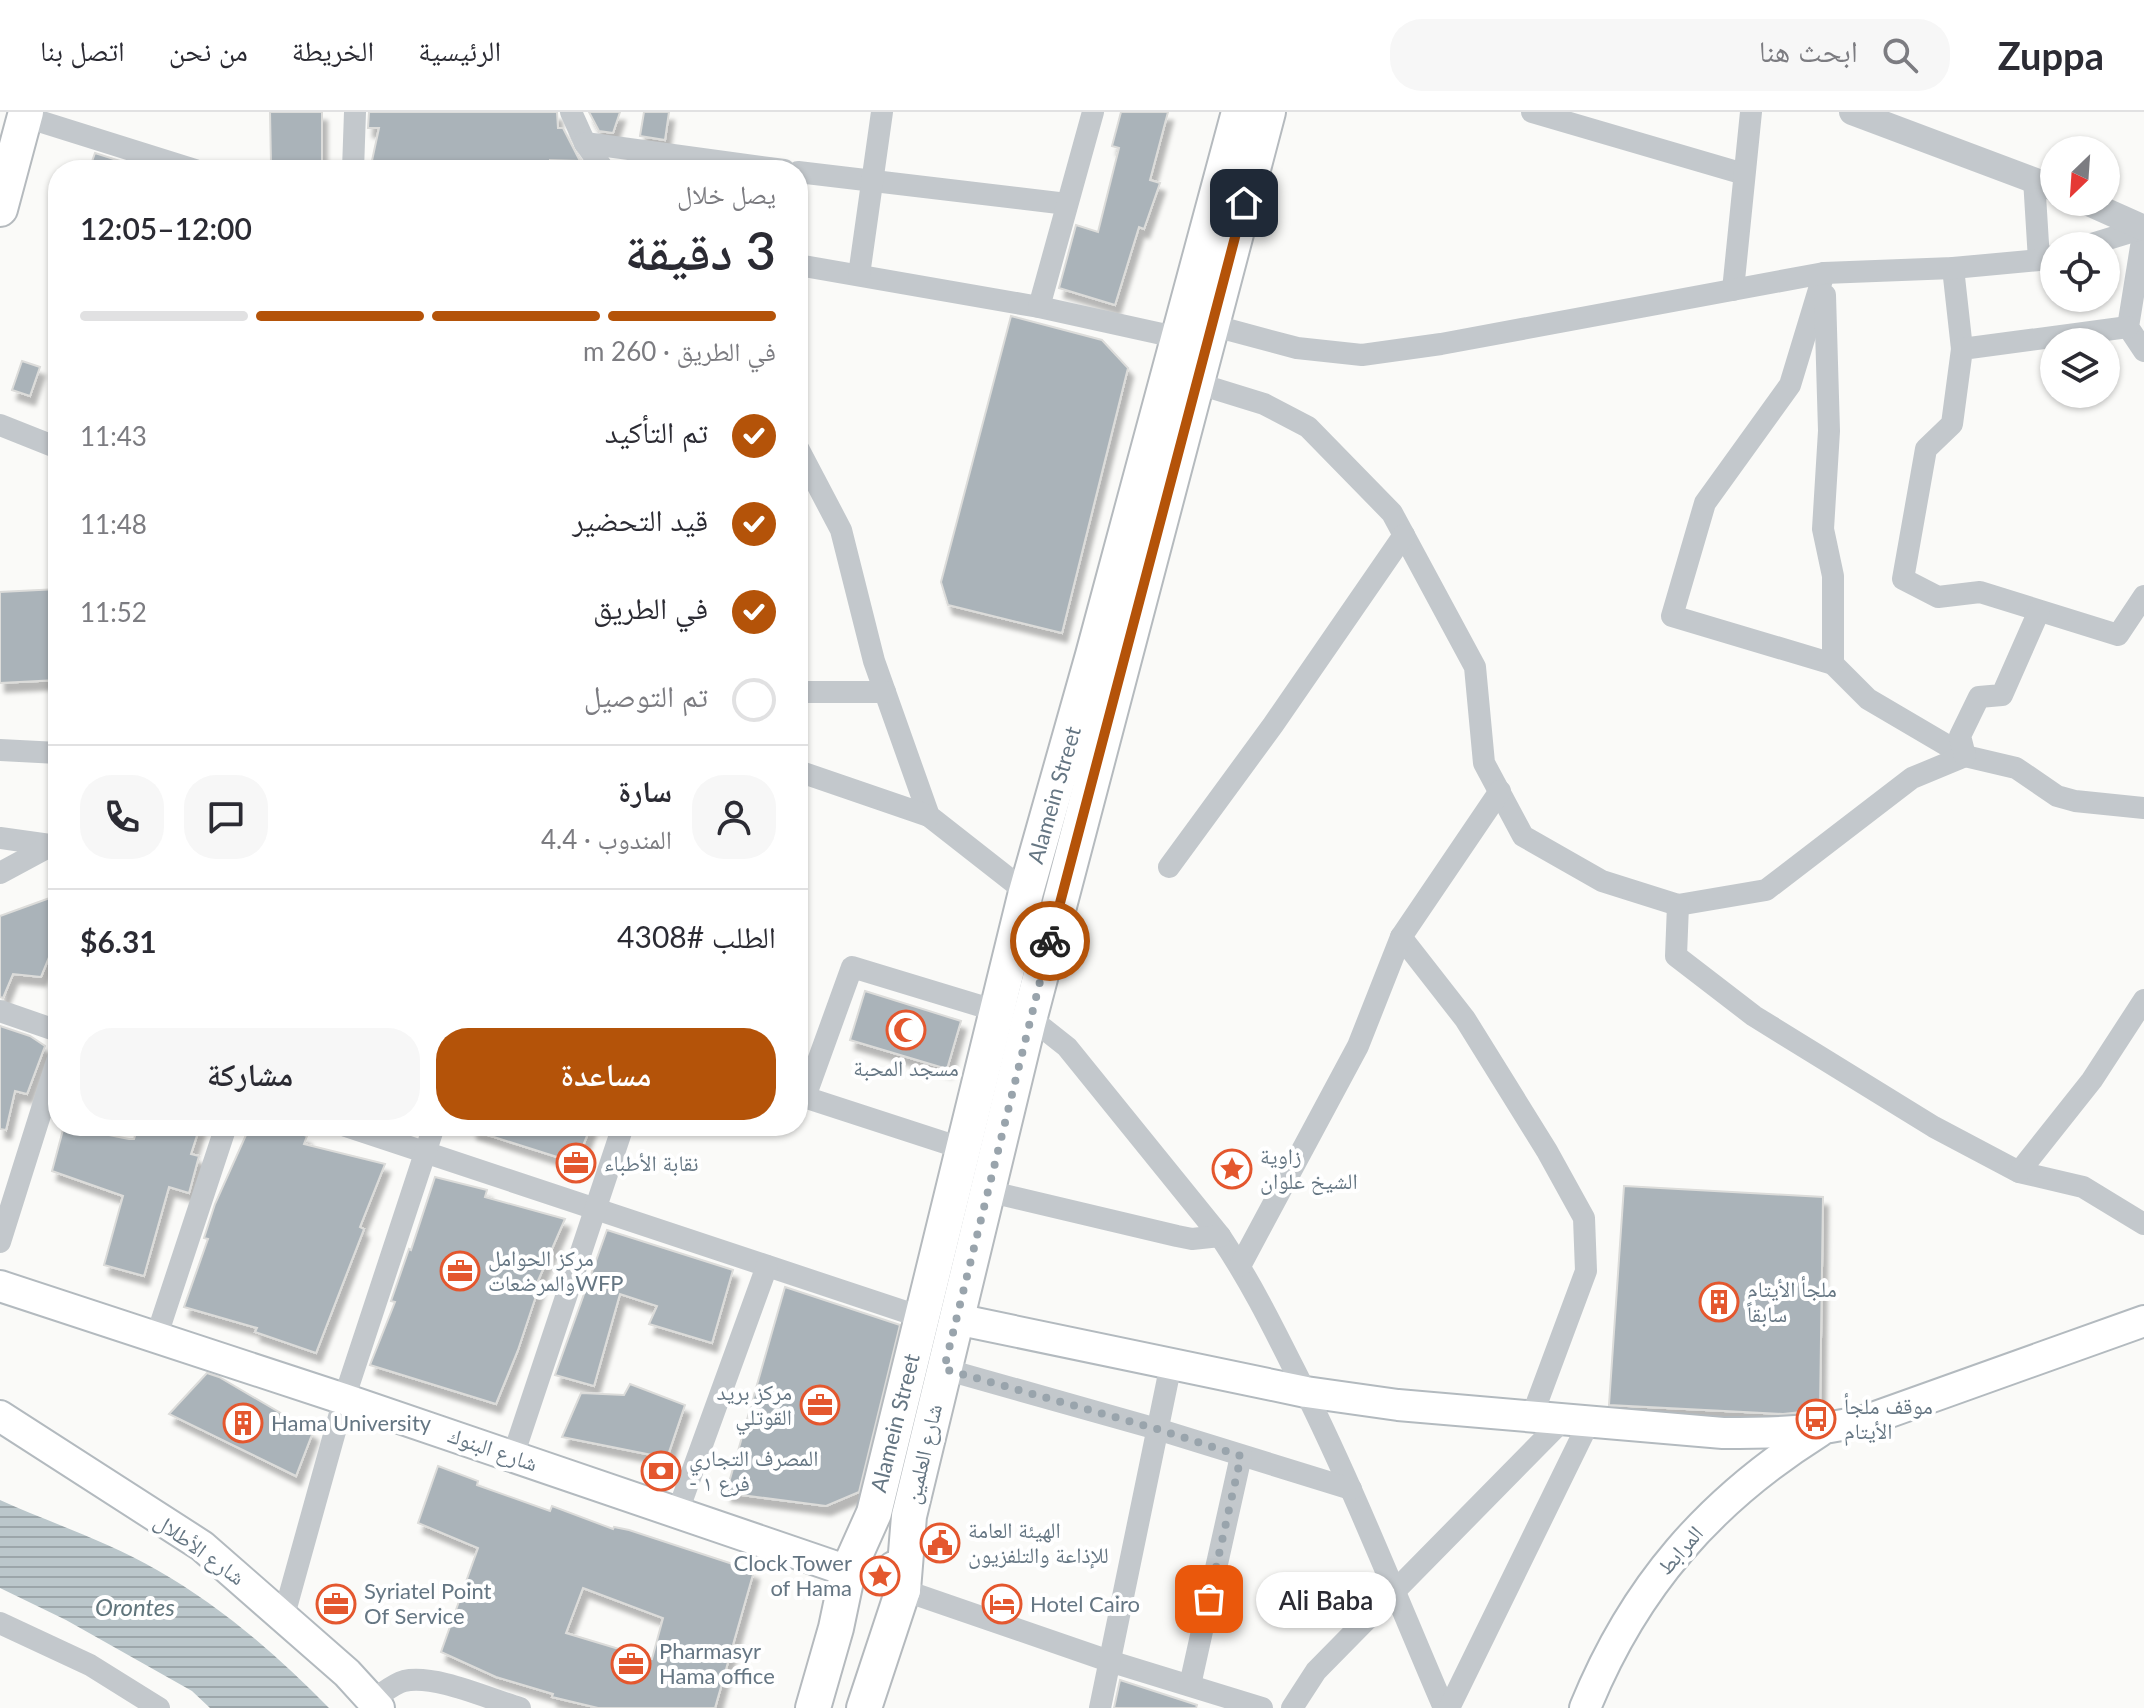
<!DOCTYPE html>
<html lang="ar">
<meta charset="utf-8">
<style>
:root{--surface:#fff;--page:#f7f7f7;--text:#2b2b33;--muted:#7c7c81;--line:#e1e1e2;--accent:#b45309}
body{margin:0;font-family:Lato,"Noto Naskh Arabic",sans-serif;background:var(--page);color:var(--text);direction:rtl;height:100vh;display:flex;flex-direction:column;font-size:30px;white-space:nowrap}
*{box-sizing:border-box;margin:0}
p{font-size:26px;color:var(--muted)}
.icon{flex:none;width:44px;height:44px;fill:none;stroke:currentColor;stroke-width:2;stroke-linecap:round;stroke-linejoin:round}
.map{position:relative;flex:1;overflow:hidden;direction:ltr}
.drawer{position:absolute;left:48px;top:48px;width:760px;height:976px;display:flex;flex-direction:column;background:var(--surface);border-radius:32px;box-shadow:0 2px 6px #0004;direction:rtl}
.drawer>*{flex:none}
.needle{width:52px;rotate:205deg}
.tools{position:absolute;left:2040px;top:24px;display:grid;gap:16px}
.tools a{display:grid;place-items:center;width:80px;height:80px;border-radius:50%;background:var(--surface);box-shadow:0 2px 6px #0004;font-size:40px}
.pin{position:absolute;display:grid;place-items:center;width:68px;height:68px;color:#fff;margin:-34px;border-radius:16px;box-shadow:0 4px 12px #0006}
.courier{position:absolute;display:grid;place-items:center;width:80px;height:80px;margin:-40px;border:6px solid #b45309;border-radius:50%;background:#fff;color:#222;box-shadow:0 2px 10px #0007}
.bubble{position:absolute;height:56px;border-radius:28px;background:var(--surface);box-shadow:0 2px 6px #0004;font-size:26px;font-weight:600;line-height:56px;text-align:center;direction:rtl}
.overview em{font-style:normal;font-weight:600}
.overview div{display:flex;flex-direction:column-reverse}
.overview{display:flex;align-items:center;justify-content:space-between;height:136px;padding:0 32px}
h1{font-size:52px;font-weight:600;line-height:60px}
.bar{display:grid;grid-template-columns:repeat(4,1fr);gap:12px 8px;align-content:center;height:96px;padding:0 32px}
.bar i{height:10px;border-radius:6px;background:var(--line)}
.bar .selected{background:var(--accent)}
.bar p{grid-column:span 4}
.line{display:flex;align-items:center;gap:20px;padding:0 32px;border-top:2px solid var(--line)}
.line div{flex:1}
.round{display:grid;place-items:center;flex:none;width:84px;height:84px;border-radius:32px;background:var(--page)}
ol{padding:0 32px;list-style:none}
li{display:flex;align-items:center;gap:24px;height:88px}
li p{margin-inline-start:auto}
li .icon{padding:8px;border-radius:50%;background:var(--accent);color:#fff;stroke-width:4}
li:last-child{color:var(--muted)}
li i{width:44px;height:44px;border:4px solid var(--line);border-radius:50%}
.cta{display:flex;gap:16px;margin-top:auto;padding:16px 32px}
.cta a{flex:1;height:92px;border-radius:32px;background:var(--accent);color:#fff;font-size:32px;font-weight:600;line-height:92px;text-align:center}
.cta a+a{background:var(--page);color:var(--text)}
header{display:flex;align-items:center;gap:48px;box-sizing:border-box;height:112px;padding:0 40px;background:var(--surface);border-bottom:2px solid var(--line)}
header strong{font-size:38px}
nav{display:flex;gap:44px;margin-inline-start:auto;font-size:28px}
.search{width:560px;height:72px;background:var(--page);display:flex;align-items:center;gap:20px;box-sizing:border-box;padding:0 28px;border-radius:32px;color:var(--muted);font-size:30px}
.map>svg:first-child{display:block}
.water{fill:url(#water-rules)}
.building{fill:#aab3b9;stroke:#dcdcda;stroke-width:2;fill-rule:evenodd;filter:url(#shadow)}
.lines{fill:none;stroke-linecap:round;stroke-linejoin:round}
.secondary-casing{stroke:#b3babf;stroke-width:34}
.primary-casing{stroke:#b5babe;stroke-width:38}
.minor{stroke:#c3c8cc;stroke-width:22}
.tertiary{stroke:#c3c8cc;stroke-width:26}
.secondary{stroke:#fff;stroke-width:30}
.primary{stroke:#fff;stroke-width:34}
.done{stroke:#99a4ac;stroke-width:8;stroke-dasharray:0 14.4}
.route{stroke:#b45309;stroke-width:10}
.labels{text-anchor:middle;stroke-width:8;stroke-linejoin:round;paint-order:stroke}
.street-label{font-size:22px;fill:#657683;stroke:#fff}
.poi-label{font-size:22px;fill:#657683;stroke:#fff;text-anchor:start}
.water-label{font-size:24px;font-style:italic;fill:#60757c;stroke:#fff}
</style>
<header>
<strong>Zuppa</strong>
<div class="search"><svg class="icon" aria-label="search" viewBox="0 0 24 24"><circle cx="10" cy="10" r="6"/><path d="M15 15l6 6"/></svg>ابحث هنا</div>
<nav><a>الرئيسية</a><a>الخريطة</a><a>من نحن</a><a>اتصل بنا</a></nav>
</header>
<div class="map">
<svg width="2144" height="1596" viewBox="0 0 2144 1596">
<defs>
<pattern id="water-rules" width="6" height="5" patternUnits="userSpaceOnUse" patternTransform="scale(2)"><rect width="6" height="5" fill="#bbc7cb"/><path d="M0 2.5h6" fill="none" stroke="#9ca6aa"/></pattern>
<filter id="shadow"><feDropShadow dx="5" dy="9" stdDeviation="2" flood-color="#0004"/></filter>
</defs>
<rect width="100%" height="100%" fill="#fafaf8"/>
<path class="water" d="M0,1388c51,23 109,42 157,70 65,37 120,85 172,138h-119l-18,-17 -126,-71 -66,-32z"/>
<g class="building">
<polygon points="270,0 322,0 322,58 291,58 271,53"/>
<polygon points="369,0 557,0 558,16 563,16 580,49 550,48 550,51 543,51 542,58 370,58 379,16 368,16"/>
<polygon points="589,0 620,0 613,21 599,19"/>
<polygon points="644,0 669,0 665,28 640,24"/>
<polygon points="1121,0 1168,0 1150,68 1160,71 1144,117 1139,115 1115,193 1059,176 1076,113 1098,120 1119,36 1112,34"/>
<polygon points="95,41 148,58 89,58"/>
<polygon points="1011,204 1102,228 1128,256 1062,521 948,493 941,470"/>
<polygon points="22,249 40,255 30,284 12,278"/>
<polygon points="58,477 58,568 0,571 0,480"/>
<polygon points="58,783 58,834 54,833 41,865 13,862 3,886 0,885 0,804"/>
<polygon points="865,879 961,909 947,957 850,928"/>
<polygon points="0,914 30,924 45,934 27,982 15,979 6,1018 0,1017"/>
<polygon points="64,1014 129,1027 134,1027 138,1014 200,1014 191,1042 199,1044 189,1081 169,1075 144,1164 104,1153 123,1084 52,1059"/>
<polygon points="250,1014 278,1014 307,1024 304,1032 385,1052 360,1115 364,1117 316,1241 255,1220 257,1216 184,1195 208,1127 204,1126 215,1092"/>
<polygon points="472,1014 591,1014 576,1051 472,1018"/>
<polygon points="435,1065 487,1078 485,1085 565,1107 537,1171 540,1172 518,1238 496,1292 370,1253 395,1190 391,1189 409,1137 411,1138"/>
<polygon points="1624,1074 1823,1085 1820,1298 1783,1302 1609,1293"/>
<polygon points="607,1118 733,1158 712,1231 649,1212 657,1194 620,1182 594,1274 555,1263"/>
<polygon points="785,1175 900,1213 859,1380 826,1394 726,1381"/>
<polygon points="207,1261 219,1265 313,1320 296,1364 169,1302"/>
<polygon points="630,1272 685,1293 667,1346 562,1325 581,1281 624,1283"/>
<path d="M438,1354l40,15 -1,4 73,26 2,-5 61,23 1,-2 15,3 125,41 -39,137h-117l-46,-11 1,-3 -57,-17 -55,-25 37,-104 -60,-25zM583,1476l80,30 -11,41 -86,-26z"/>
<polygon points="1120,1568 1197,1593 1196,1596 1114,1596"/>
</g>
<g class="lines">
<g class="secondary-casing">
<g id="secondary">
<polyline points="0,1174 344,1287 848,1459"/>
<path d="M956,1207l350,73 92,13 325,28c52,0 93,-1 144,-13l277,-99"/>
<polyline points="0,1304 202,1434 347,1561 379,1596"/>
<path d="M1585,1596c49,-121 124,-207 235,-277"/>
</g>
</g>
<g class="primary-casing">
<g id="primary">
<polyline points="0,97 26,0"/>
<polyline points="903,1478 909,1404 1028,912 1268,0"/>
<polyline points="813,1596 836,1516 848,1459 874,1401 1026,780 1093,543 1239,0"/>
<polyline points="864,1596 903,1478 902,1469 894,1457"/>
</g>
</g>
<g class="minor">
<polyline points="571,0 585,31 604,58"/>
<polyline points="1532,0 1744,62"/>
<polyline points="26,5 195,58"/>
<polyline points="585,31 784,58"/>
<polyline points="353,58 355,0"/>
<polyline points="798,60 1067,92"/>
<polyline points="2034,67 2039,148"/>
<polyline points="2144,116 2128,215 2144,239"/>
<polyline points="2085,134 2144,116"/>
<polyline points="798,153 1039,195 1180,226"/>
<polyline points="1953,156 1962,237"/>
<polyline points="1824,161 1790,273 1705,391 1672,504 1833,552 1868,587 1965,644 2016,656 2057,684 2075,689 2144,696"/>
<polyline points="859,163 882,0"/>
<polyline points="1733,178 1751,0"/>
<polyline points="1825,183 1829,319 1823,417 1833,464 1833,552"/>
<polyline points="1039,195 1093,0"/>
<polyline points="1211,213 1297,236 1362,243 1441,232 1824,161 1953,156 2039,148 2054,144"/>
<polyline points="2128,215 1962,237 1952,312 1926,337 1903,467 1938,485 1980,480 2118,523 2144,484"/>
<polyline points="1196,271 1264,292 1308,315 1392,401 1475,555 1484,651 1523,724 1602,769 1678,793 1766,778 1912,666 1965,644"/>
<polyline points="0,313 58,336"/>
<polyline points="798,336 841,418 874,549 929,704 1026,780"/>
<polyline points="798,580 885,580"/>
<polyline points="0,638 58,641"/>
<polyline points="1965,644 1960,624 1979,585 2002,583 2039,499"/>
<polyline points="798,659 929,704"/>
<polyline points="0,726 50,733"/>
<polyline points="1169,755 1273,613 1404,423"/>
<polyline points="0,761 52,733 58,735"/>
<polyline points="1678,793 1676,844 1754,904 1934,1015 2019,1060 2083,1075 2144,1112"/>
<polyline points="1401,825 1465,907 1547,1039 1584,1106 1586,1159 1532,1304"/>
<polyline points="0,899 58,919"/>
<path d="M1028,912l15,4 24,19 153,189c29,43 51,87 74,133 56,110 101,225 150,339"/>
<polyline points="798,983 964,1037"/>
<polyline points="805,985 852,855 997,899"/>
<polyline points="346,1014 921,1205"/>
<polyline points="2019,1060 2092,968 2144,888"/>
<polyline points="987,1079 1177,1124 1192,1127 1220,1124"/>
<polyline points="0,1130 58,946"/>
<polyline points="1240,1154 1358,934 1401,825 1500,679"/>
<polyline points="156,1226 226,1014"/>
<polyline points="944,1257 1157,1317 1351,1377"/>
<polyline points="513,1344 623,1014"/>
<polyline points="678,1399 767,1154"/>
<polyline points="903,1478 1109,1549 1262,1596"/>
<polyline points="284,1503 344,1287 434,1014"/>
<polyline points="0,1511 90,1553 159,1596"/>
<polyline points="1190,1573 1241,1344"/>
<path d="M372,1588c10,-6 21,-16 32,-19 31,-7 85,18 116,27"/>
<polyline points="1100,1596 1171,1252"/>
<polyline points="1292,1596 1316,1559 1564,1307"/>
<polyline points="1449,1596 1589,1310"/>
</g>
<g class="tertiary">
<polyline points="1852,0 2054,76"/>
<polyline points="2086,90 2144,116"/>
</g>
<use href="#secondary" class="secondary"/>
<use href="#primary" class="primary"/>
</g>
<g class="lines">
<polyline class="done" points="1050,829 944,1257 1157,1317 1241,1344 1209,1487"/>
<polyline class="route" points="1050,829 1244,91"/>
</g>
<defs>
<g id="mosque-ring" transform="scale(2)"><circle r="9.5" fill="#fff" stroke="#e4572e" stroke-width="1.5"/><path d="M3.5-4.9A6 6 0 1 0 3.5 4.9A5 5 0 1 1 3.5-4.9Z" fill="#e4572e"/></g>
<g id="office-ring" transform="scale(2)"><circle r="9.5" fill="#fff" stroke="#e4572e" stroke-width="1.5"/><path d="M-6-3h4V-5.5h4V-3h4V5H-6ZM-1-4.5V-3h2v-1.5ZM-6 0V1H6V0Z" fill="#e4572e"/></g>
<g id="sight-ring" transform="scale(2)"><circle r="9.5" fill="#fff" stroke="#e4572e" stroke-width="1.5"/><path d="M0-6L1.8-2.2L6-1.7L2.9 1.2L3.7 5.4L0 3.3L-3.7 5.4L-2.9 1.2L-6-1.7L-1.8-2.2Z" fill="#e4572e"/></g>
<g id="building-ring" transform="scale(2)"><circle r="9.5" fill="#fff" stroke="#e4572e" stroke-width="1.5"/><path d="M-4-6H4V6H1V3H-1V6H-4ZM-2.5-4.3h1.7v1.8h-1.7ZM.8-4.3h1.7v1.8H.8ZM-2.5-1h1.7V.8h-1.7ZM.8-1h1.7V.8H.8Z" fill="#e4572e"/></g>
<g id="bus-ring" transform="scale(2)"><circle r="9.5" fill="#fff" stroke="#e4572e" stroke-width="1.5"/><path d="M-5-6H5V4H4V6H2V4H-2V6H-4V4H-5ZM-3.5-4V0h7V-4ZM-3.5 1.2v1.5H-2V1.2ZM2 1.2v1.5H3.5V1.2Z" fill="#e4572e"/></g>
<g id="bank-ring" transform="scale(2)"><circle r="9.5" fill="#fff" stroke="#e4572e" stroke-width="1.5"/><path d="M-6-4H6V4H-6ZM0-2.3a2.3 2.3 0 1 0 0 4.6a2.3 2.3 0 1 0 0-4.6Z" fill="#e4572e"/></g>
<g id="civic-ring" transform="scale(2)"><circle r="9.5" fill="#fff" stroke="#e4572e" stroke-width="1.5"/><path d="M-.6-6.5H3V-4.5H.6V-3L4-1V1h2V6H-6V1h2V-1L-.6-3ZM-1.2 2.5V6h2.4V2.5Z" fill="#e4572e"/></g>
<g id="hotel-ring" transform="scale(2)"><circle r="9.5" fill="#fff" stroke="#e4572e" stroke-width="1.5"/><path d="M-6-4.5h1.5V1H6V5H4.5V3h-9V5H-6ZM-4 0a1.8 1.8 0 1 1 3.6 0ZM.5 0V-2.5h3Q6-2.5 6 0Z" fill="#e4572e"/></g>
</defs>
<g fill-rule="evenodd">
<use href="#mosque-ring" x="906" y="918"/>
<use href="#office-ring" x="576" y="1051"/>
<use href="#sight-ring" x="1232" y="1057"/>
<use href="#office-ring" x="460" y="1159"/>
<use href="#building-ring" x="1719" y="1190"/>
<use href="#office-ring" x="820" y="1293"/>
<use href="#bus-ring" x="1816" y="1307"/>
<use href="#building-ring" x="243" y="1311"/>
<use href="#bank-ring" x="661" y="1359"/>
<use href="#civic-ring" x="940" y="1431"/>
<use href="#sight-ring" x="880" y="1464"/>
<use href="#office-ring" x="336" y="1492"/>
<use href="#hotel-ring" x="1002" y="1492"/>
<use href="#office-ring" x="631" y="1552"/>
</g>
<g class="labels">
<g class="street-label">
<text transform="translate(1054 683) rotate(-74)" y="8">Alamein Street</text>
<text transform="translate(895 1311) rotate(-76)" y="8">Alamein Street</text>
<text transform="translate(493 1337) rotate(19)" y="8">شارع البنوك</text>
<text transform="translate(923 1342) rotate(-77)" y="8">شارع العلمين</text>
<text transform="translate(200 1437) rotate(36)" y="8">شارع الأطلال</text>
<text transform="translate(1680 1438) rotate(-49)" y="8">المرابط</text>
</g>
<g class="poi-label">
<text x="906" y="964" text-anchor="middle">مسجد المحبة</text>
<text x="1260" y="1052">زاوية<tspan x="1260" dy="25">الشيخ علوان</tspan></text>
<text x="604" y="1059">نقابة الأطباء</text>
<text x="488" y="1154">مركز الحوامل<tspan x="488" dy="25">والمرضعاتWFP</tspan></text>
<text x="1747" y="1185">ملجأ الأيتام<tspan x="1747" dy="25">سابقاً</tspan></text>
<text x="792" y="1288" text-anchor="end">مركز بريد<tspan x="792" dy="25">القوتلي</tspan></text>
<text x="1844" y="1302">موقف ملجأ<tspan x="1844" dy="25">الأيتام</tspan></text>
<text x="271" y="1319">Hama University</text>
<text x="689" y="1354">المصرف التجاري<tspan x="689" dy="25">- فرع ١</tspan></text>
<text x="968" y="1426">الهيئة العامة<tspan x="968" dy="25">للإذاعة والتلفزيون</tspan></text>
<text x="852" y="1459" text-anchor="end">Clock Tower<tspan x="852" dy="25">of Hama</tspan></text>
<text x="364" y="1487">Syriatel Point<tspan x="364" dy="25">Of Service</tspan></text>
<text x="1030" y="1500">Hotel Cairo</text>
<text x="659" y="1547">Pharmasyr<tspan x="659" dy="25">Hama office</tspan></text>
</g>
<g class="water-label">
<text x="135" y="1504">Orontes</text>
</g>
</g>
</svg>
<div class="tools">
<a><svg class="needle" viewBox="-14 -14 28 28"><path d="M0-13l5 13h-10z" fill="#e53935"/><path d="M0 13l5-13h-10z" fill="#7c7c81"/></svg></a>
<a><svg class="icon" aria-label="locate" viewBox="0 0 24 24"><circle cx="12" cy="12" r="6"/><path d="M12 2v4M12 18v4M2 12h4M18 12h4"/></svg></a>
<a><svg class="icon" aria-label="layers" viewBox="0 0 24 24"><path d="M12 4l9 5-9 5-9-5zM3 14l9 5 9-5"/></svg></a>
</div>
<div class="pin" style="left:1209px;top:1487px;background:#ea580c"><svg class="icon" aria-label="bag" viewBox="0 0 24 24"><path d="M5 8h14l-1 12H6zM9 8a3 3 0 0 1 6 0"/></svg></div>
<div class="pin" style="left:1244px;top:91px;background:#1f2937"><svg class="icon" aria-label="home" viewBox="0 0 24 24"><path d="M3 11l9-7 9 7M6 9v11h12V9"/></svg></div>
<div class="courier" style="left:1050px;top:829px"><svg class="icon" aria-label="bike" viewBox="0 0 24 24"><circle cx="6" cy="16" r="4"/><circle cx="18" cy="16" r="4"/><path d="M6 16l4-8h5l3 8M10 8l3 8H6M13 5h3"/></svg></div>
<div class="bubble" style="left:1256px;top:1460px;width:140px">Ali Baba</div>
<section class="drawer">
<div class="overview"><div><h1>3 دقيقة</h1><p>يصل خلال</p></div><em>12:00–12:05</em></div>
<div class="bar"><i class="selected"></i><i class="selected"></i><i class="selected"></i><i></i><p>في الطريق · 260 m</p></div>
<ol>
<li><svg class="icon" aria-label="check" viewBox="0 0 24 24"><path d="M5 12l5 5 9-10"/></svg>تم التأكيد<p>11:43</p></li>
<li><svg class="icon" aria-label="check" viewBox="0 0 24 24"><path d="M5 12l5 5 9-10"/></svg>قيد التحضير<p>11:48</p></li>
<li><svg class="icon" aria-label="check" viewBox="0 0 24 24"><path d="M5 12l5 5 9-10"/></svg>في الطريق<p>11:52</p></li>
<li><i></i>تم التوصيل</li>
</ol>
<div class="line" style="height:144px"><a class="round"><svg class="icon" aria-label="person" viewBox="0 0 24 24"><circle cx="12" cy="8" r="4"/><path d="M4 21q1-7 8-7t8 7"/></svg></a><div><b>سارة</b><p>المندوب · 4.4</p></div><a class="round"><svg class="icon" aria-label="chat" viewBox="0 0 24 24"><path d="M4 5h16v11H9l-5 4z"/></svg></a><a class="round"><svg class="icon" aria-label="phone" viewBox="0 0 24 24"><path d="M5 4h4l2 5-3 2q2 4 5 5l2-3 5 2v4C11 20 4 13 5 4z"/></svg></a></div>
<div class="line" style="height:104px"><div>الطلب #4308</div><b>$6.31</b></div>
<div class="cta"><a>مساعدة</a><a>مشاركة</a></div>
</section>
</div>
